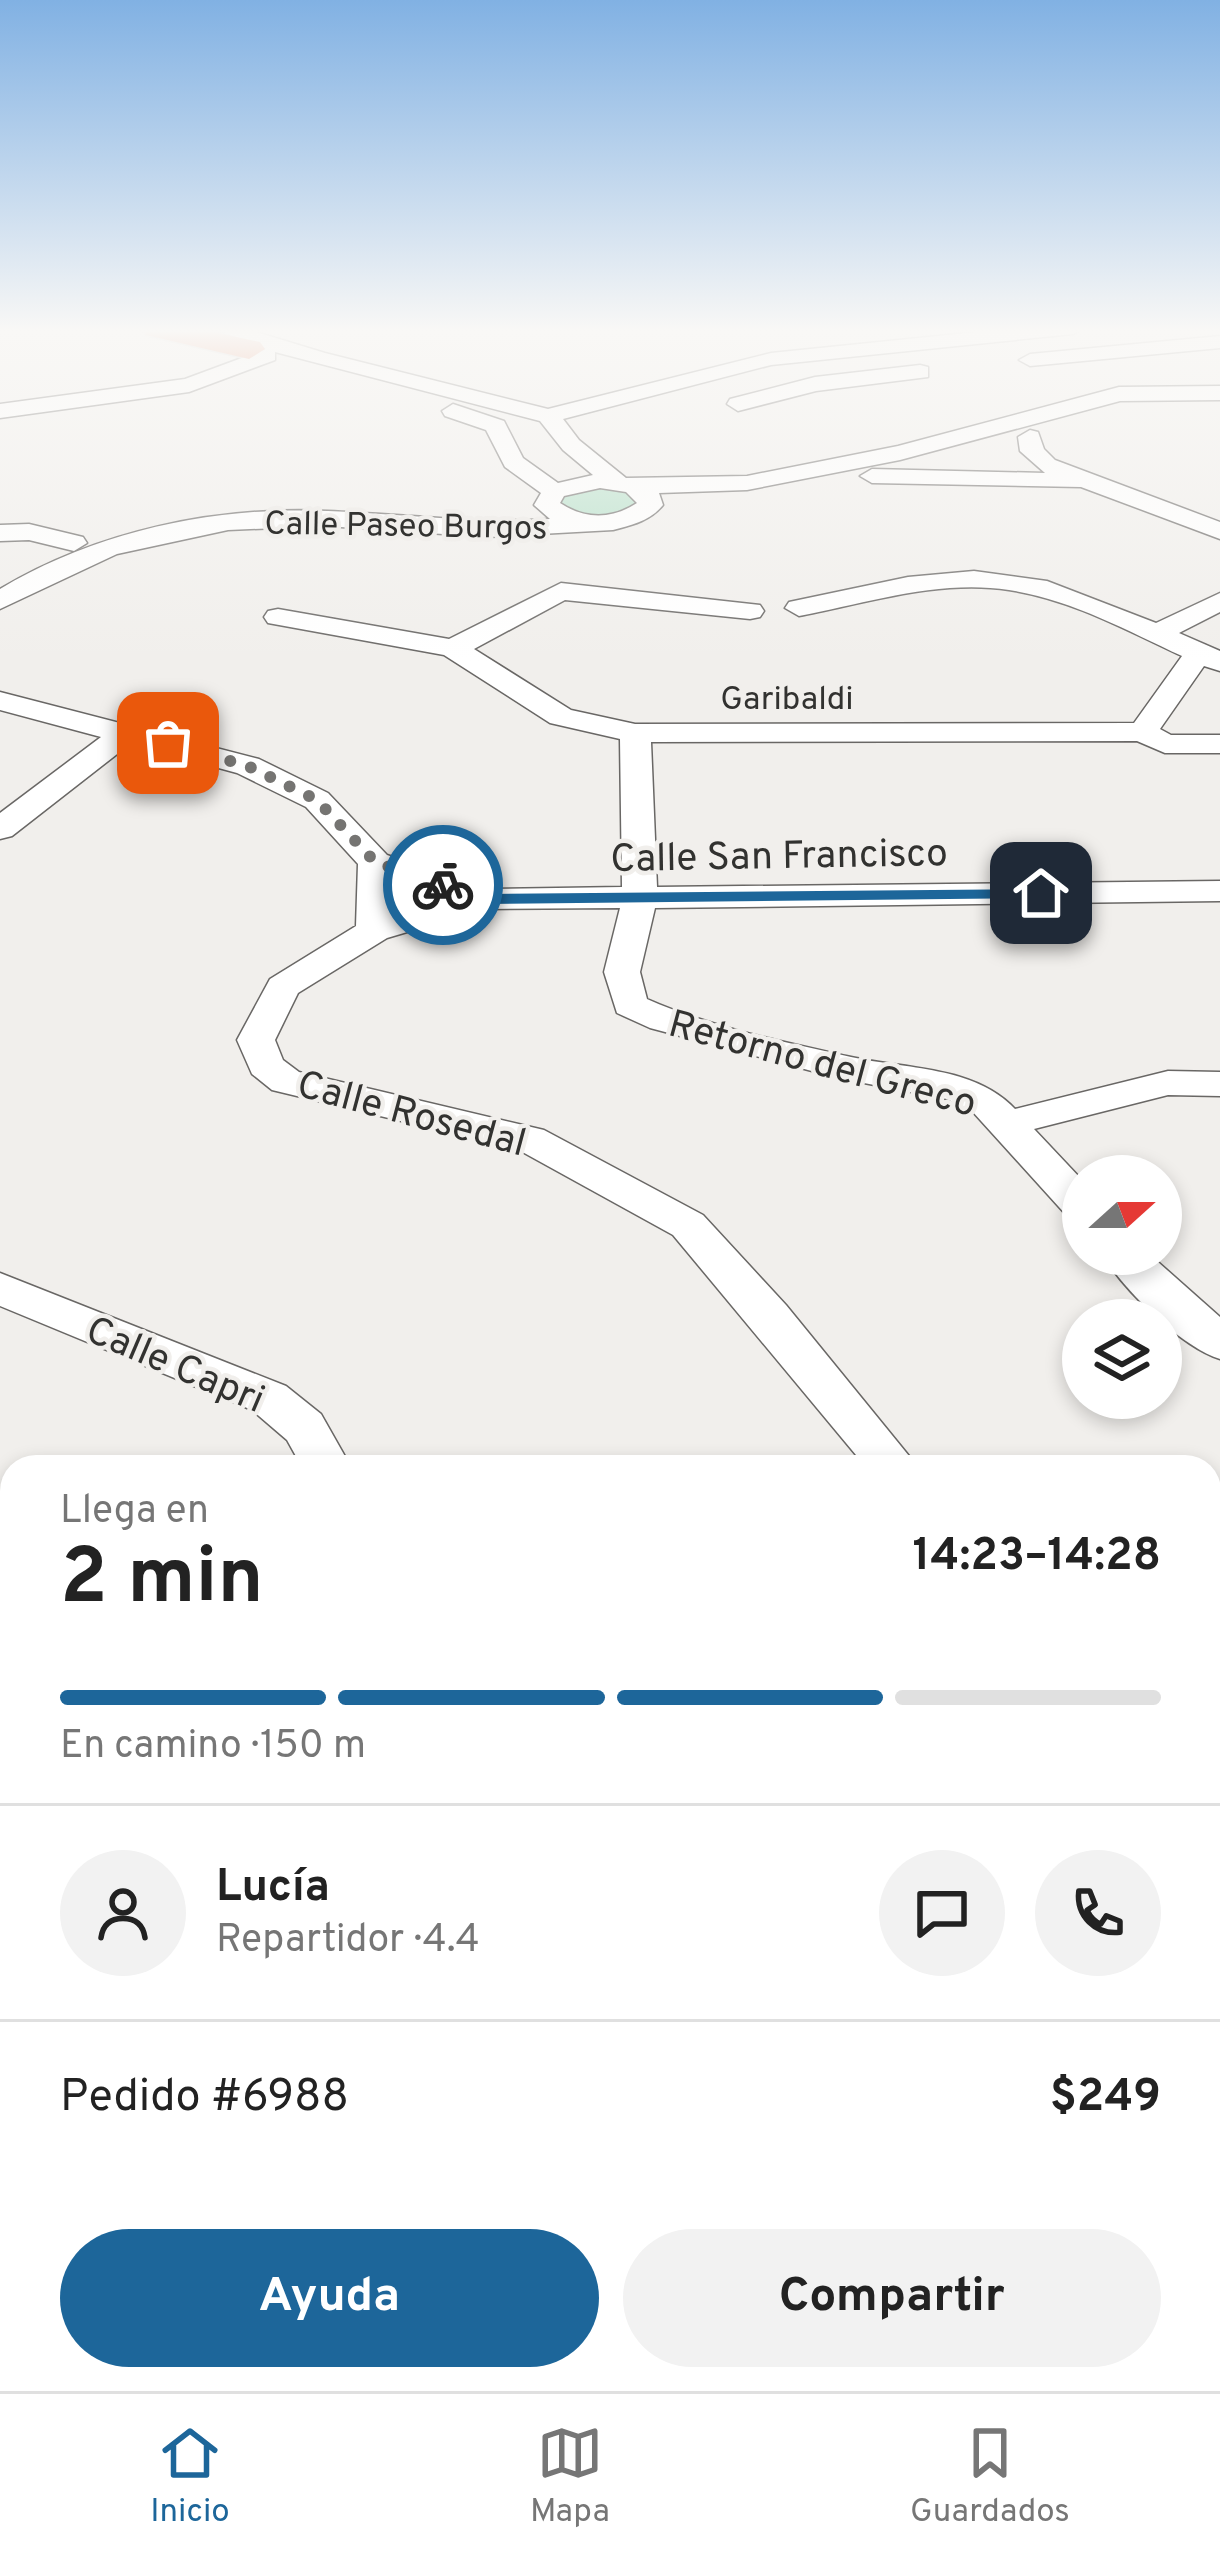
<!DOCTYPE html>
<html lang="es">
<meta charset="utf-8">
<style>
:root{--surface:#fff;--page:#f2f2f2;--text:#222;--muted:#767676;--line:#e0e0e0;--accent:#1d669a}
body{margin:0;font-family:Overpass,sans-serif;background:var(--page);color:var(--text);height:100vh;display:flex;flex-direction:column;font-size:45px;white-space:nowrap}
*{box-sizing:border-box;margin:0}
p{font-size:39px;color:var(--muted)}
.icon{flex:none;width:66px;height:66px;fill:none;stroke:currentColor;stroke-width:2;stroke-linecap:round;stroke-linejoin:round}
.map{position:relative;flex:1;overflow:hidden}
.panel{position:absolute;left:0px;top:1455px;width:1221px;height:936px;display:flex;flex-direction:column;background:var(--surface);border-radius:36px 36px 0 0;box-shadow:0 6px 18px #0003}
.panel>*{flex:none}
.needle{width:78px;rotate:69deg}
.fabs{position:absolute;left:1062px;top:1155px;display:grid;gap:24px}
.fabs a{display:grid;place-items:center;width:120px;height:120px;border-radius:50%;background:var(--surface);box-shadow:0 6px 18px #0003;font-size:60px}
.pin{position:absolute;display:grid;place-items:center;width:102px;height:102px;color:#fff;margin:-51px;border-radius:24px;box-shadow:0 6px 18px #0006}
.courier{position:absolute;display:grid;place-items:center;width:120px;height:120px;margin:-60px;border:9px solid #1d669a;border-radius:50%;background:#fff;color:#222;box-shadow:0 3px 15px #0007}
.overview em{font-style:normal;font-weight:700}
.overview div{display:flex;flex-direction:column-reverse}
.overview{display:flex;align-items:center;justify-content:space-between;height:204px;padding:0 60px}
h1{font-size:78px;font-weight:700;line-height:90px}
.bar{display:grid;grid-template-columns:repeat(4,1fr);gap:18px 12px;align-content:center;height:144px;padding:0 60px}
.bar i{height:15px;border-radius:9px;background:var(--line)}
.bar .current{background:var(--accent)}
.bar p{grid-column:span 4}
.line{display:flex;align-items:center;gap:30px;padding:0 60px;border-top:3px solid var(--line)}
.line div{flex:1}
.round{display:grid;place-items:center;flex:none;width:126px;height:126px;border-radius:63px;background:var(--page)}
.cta{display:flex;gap:24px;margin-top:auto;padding:24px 60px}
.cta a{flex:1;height:138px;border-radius:72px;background:var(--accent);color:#fff;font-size:48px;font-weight:700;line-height:138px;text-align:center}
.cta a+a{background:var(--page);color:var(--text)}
.tab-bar{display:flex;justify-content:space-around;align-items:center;height:168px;border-top:3px solid var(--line);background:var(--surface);font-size:33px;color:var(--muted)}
.tab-bar a{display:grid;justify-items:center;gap:6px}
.tab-bar .current{color:var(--accent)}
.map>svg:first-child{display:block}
.green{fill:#b3dfc7}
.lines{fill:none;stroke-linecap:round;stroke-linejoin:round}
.minor-casing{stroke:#696765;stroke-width:3}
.highway-casing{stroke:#cacac9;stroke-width:3}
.minor{fill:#fff;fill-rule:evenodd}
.highway{fill:#e46639;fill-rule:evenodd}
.route{fill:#1d669a}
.done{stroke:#757472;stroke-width:12;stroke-dasharray:0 21.6}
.labels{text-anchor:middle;stroke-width:9;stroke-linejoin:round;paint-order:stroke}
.far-street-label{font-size:33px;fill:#323230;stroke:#f1efec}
.street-label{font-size:39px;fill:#323230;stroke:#f1efec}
</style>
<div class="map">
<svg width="1220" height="2391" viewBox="0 0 1220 2391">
<rect width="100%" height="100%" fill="#f1efec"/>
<path class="green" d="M582,487l49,2 8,14c-25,15 -52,17 -78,2l1,-10z"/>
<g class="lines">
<g class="minor-casing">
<g id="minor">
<path d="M213,328h30l82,25 223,56 223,-56 245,-25h67l-10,6 -302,31 -208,54 16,21 47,38 121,-2 151,-30 221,-59 101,-1v14l-100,1 -220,59 -153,30 -88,3 4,12c-13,16 -31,20 -50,25l-126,7 -161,-11 -98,4 -111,24 -117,55v-20c97,-58 215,-83 328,-78 75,3 147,13 222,8l-16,-14 7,-12 -36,-26 -19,-37 -41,-14 -3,-5 11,-7 51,17 19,37 35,25 35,-8 -30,-25 -23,-29 -265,-69v8l-86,32 -189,26v-14l185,-25 81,-30zM600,488l26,4 11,11c-24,16 -52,17 -77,0l4,-7z"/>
<polygon points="1220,336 1220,348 1030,366 1019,360 1030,354"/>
<polygon points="920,365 928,367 928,377 816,391 738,411 727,404 730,399 815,377"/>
<polygon points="1030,430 1038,432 1044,449 1055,460 1220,522 1220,539 1081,487 872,483 860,476 872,469 1045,473 1020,451 1018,437"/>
<polygon points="29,524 83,537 87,543 74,551 29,540 0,541 0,525"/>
<path d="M974,571l73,10 109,42 64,-30v19l-41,21 41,18v20l-16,-5 -44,63 11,6h49v18h-55l-28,-12 -486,1 6,145 563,-6v20l-565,7 -15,64 7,27c63,28 137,43 204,58 54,12 124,9 164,52l153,-38 52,1v24l-52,-1 -134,34 49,52v40l-15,-4 -96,-106 -25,-12 -109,-21 -188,-50 -33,-15 -13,-41 16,-64 -135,1 -98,29 -89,55 -23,47 8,20 16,12 245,58 159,85 83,90 132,162h-52l-193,-232 -156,-86 -245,-59 -20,-16 -15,-34 33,-61 86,-53 2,-62 -52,-57 -69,-34 -107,-29 -118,92 -12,3v-26l101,-76 -101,-27v-18l259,67 69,34 59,62 99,34 136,-2 -2,-148 -70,-16 -106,-68 -176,-32 -4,-6 4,-6 10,-2 171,30 112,-56 199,22 4,6 -4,6 -10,2 -185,-19 -91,49 97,61 64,14 499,-1 48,-67c-56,-26 -112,-57 -173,-66 -70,-11 -142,13 -210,26l-14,-8 4,-6 119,-25zM392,879l55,19 -55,16z"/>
<path d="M1102,1254h47l71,63v42c-39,-12 -97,-70 -118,-105z"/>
<polygon points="0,1273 286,1386 321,1414 351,1467 302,1467 287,1440 252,1410 0,1306"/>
<polygon points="1220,1530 1220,1573 1209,1577 1209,1533"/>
<polygon points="12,1602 12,1647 0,1651 0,1606"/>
<polygon points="1209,1960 1220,1964 1220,2030 1209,2026"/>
<polygon points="12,2043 12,2109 0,2114 0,2048"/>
<polygon points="1220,2097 1220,2161 1209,2163 1209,2099"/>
<polygon points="12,2135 12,2203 0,2208 0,2140"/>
<rect x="1209" y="2195" width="11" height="68"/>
</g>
</g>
<g class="highway-casing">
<polygon id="highway" points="141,328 196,328 260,342 265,349 249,359 146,335"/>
</g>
<use href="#minor" class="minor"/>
<use href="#highway" class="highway"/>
</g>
<linearGradient id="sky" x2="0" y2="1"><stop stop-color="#81b1e3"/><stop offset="0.5" stop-color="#f9f8f6"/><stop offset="1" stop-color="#f9f8f6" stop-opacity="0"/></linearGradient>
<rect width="1220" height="662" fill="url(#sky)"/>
<polygon class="route" points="437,882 485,894 1041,889 1049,893 1041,898 483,904 437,889"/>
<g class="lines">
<polyline class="done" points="168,743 248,766 317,800 375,862 443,885"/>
</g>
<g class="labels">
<g class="far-street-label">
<text transform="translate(406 524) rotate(1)" y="12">Calle Paseo Burgos</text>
<text x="787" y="709">Garibaldi</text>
</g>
<g class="street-label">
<text transform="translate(779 854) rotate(-1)" y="14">Calle San Francisco</text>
<text transform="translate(823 1062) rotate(15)" y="14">Retorno del Greco</text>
<text transform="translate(412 1112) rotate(15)" y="14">Calle Rosedal</text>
<text transform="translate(176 1363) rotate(23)" y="14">Calle Capri</text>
</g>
</g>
</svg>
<div class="fabs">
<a><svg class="needle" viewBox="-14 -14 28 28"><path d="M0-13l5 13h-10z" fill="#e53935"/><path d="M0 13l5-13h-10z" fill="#767676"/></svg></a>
<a><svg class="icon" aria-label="layers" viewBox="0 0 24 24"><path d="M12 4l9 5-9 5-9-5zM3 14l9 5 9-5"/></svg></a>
</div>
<div class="pin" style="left:168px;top:743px;background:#ea580c"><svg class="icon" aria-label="bag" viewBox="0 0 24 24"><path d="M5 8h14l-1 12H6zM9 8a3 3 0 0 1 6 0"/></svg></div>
<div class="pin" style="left:1041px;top:893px;background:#1f2937"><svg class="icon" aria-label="home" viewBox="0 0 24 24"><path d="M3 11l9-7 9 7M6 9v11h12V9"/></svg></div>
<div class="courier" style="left:443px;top:885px"><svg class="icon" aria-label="bike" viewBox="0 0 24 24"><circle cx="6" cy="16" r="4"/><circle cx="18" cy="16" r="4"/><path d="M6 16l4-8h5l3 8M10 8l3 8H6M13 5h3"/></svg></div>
<section class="panel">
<div class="overview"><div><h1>2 min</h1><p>Llega en</p></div><em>14:23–14:28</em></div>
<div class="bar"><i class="current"></i><i class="current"></i><i class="current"></i><i></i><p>En camino · 150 m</p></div>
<div class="line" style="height:216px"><a class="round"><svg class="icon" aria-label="person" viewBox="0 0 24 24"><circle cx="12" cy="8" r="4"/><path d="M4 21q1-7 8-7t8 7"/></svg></a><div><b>Lucía</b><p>Repartidor · 4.4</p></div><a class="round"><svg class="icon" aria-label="chat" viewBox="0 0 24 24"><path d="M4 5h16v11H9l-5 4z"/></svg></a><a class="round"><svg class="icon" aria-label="phone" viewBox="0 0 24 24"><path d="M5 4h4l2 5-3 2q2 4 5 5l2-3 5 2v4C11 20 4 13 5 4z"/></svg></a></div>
<div class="line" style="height:156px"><div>Pedido #6988</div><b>$249</b></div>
<div class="cta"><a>Ayuda</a><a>Compartir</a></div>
</section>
</div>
<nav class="tab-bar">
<a class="current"><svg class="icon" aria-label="home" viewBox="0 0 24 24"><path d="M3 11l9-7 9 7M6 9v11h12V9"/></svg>Inicio</a>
<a><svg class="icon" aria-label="map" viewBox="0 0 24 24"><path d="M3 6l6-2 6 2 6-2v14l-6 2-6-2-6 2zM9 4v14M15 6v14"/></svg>Mapa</a>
<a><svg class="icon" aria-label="saved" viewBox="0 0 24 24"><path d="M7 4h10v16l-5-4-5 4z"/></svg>Guardados</a>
</nav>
